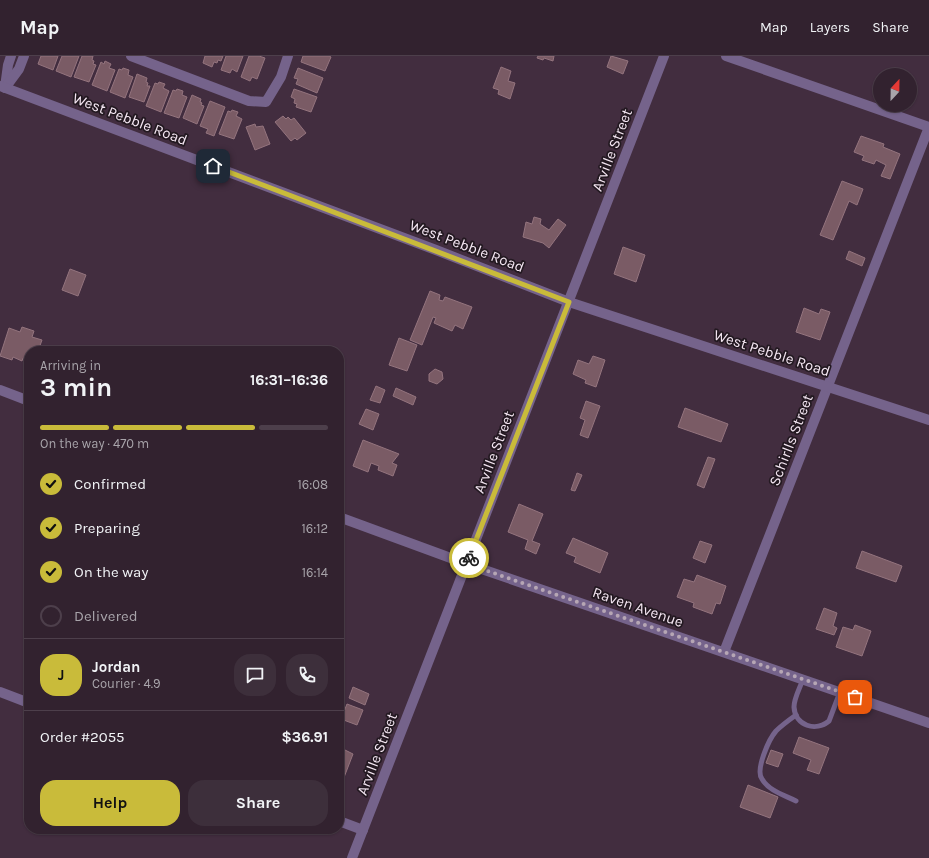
<!DOCTYPE html>
<meta charset="utf-8">
<style>
:root{--surface:#32222f;--page:#3d2f3b;--text:#f1f3f6;--muted:#a8a4aa;--line:#4d3f4b;--accent:#c9bb3a}
body{margin:0;font-family:Karla,sans-serif;background:var(--page);color:var(--text);height:100vh;display:flex;flex-direction:column;font-size:15px;white-space:nowrap}
*{box-sizing:border-box;margin:0}
p{font-size:13px;color:var(--muted)}
.icon{flex:none;width:22px;height:22px;fill:none;stroke:currentColor;stroke-width:2;stroke-linecap:round;stroke-linejoin:round}
.map{position:relative;flex:1;overflow:hidden}
.details{position:absolute;left:24px;top:290px;width:320px;height:488px;display:flex;flex-direction:column;background:var(--surface);border-radius:16px;box-shadow:0 1px 3px #0004,0 0 0 1px var(--line)}
.details>*{flex:none}
.needle{width:26px;rotate:22deg}
.fabs{position:absolute;left:873px;top:12px;display:grid;gap:8px}
.fabs a{display:grid;place-items:center;width:44px;height:44px;border-radius:50%;background:var(--surface);box-shadow:0 1px 3px #0004,0 0 0 1px var(--line);font-size:20px}
.pin{position:absolute;display:grid;place-items:center;width:34px;height:34px;color:#fff;margin:-17px;border-radius:8px;box-shadow:0 2px 6px #0006}
.courier{position:absolute;display:grid;place-items:center;width:40px;height:40px;margin:-20px;border:3px solid #c9bb3a;border-radius:50%;background:#fff;color:#222;box-shadow:0 1px 5px #0007}
.headline em{font-style:normal;font-weight:700}
.headline div{display:flex;flex-direction:column-reverse}
.headline{display:flex;align-items:center;justify-content:space-between;height:68px;padding:0 16px}
h1{font-size:26px;font-weight:700;line-height:30px}
.bar{display:grid;grid-template-columns:repeat(4,1fr);gap:6px 4px;align-content:center;height:48px;padding:0 16px}
.bar i{height:5px;border-radius:3px;background:var(--line)}
.bar .current{background:var(--accent)}
.bar p{grid-column:span 4}
.line{display:flex;align-items:center;gap:10px;padding:0 16px;border-top:1px solid var(--line)}
.line div{flex:1}
.round{display:grid;place-items:center;flex:none;width:42px;height:42px;border-radius:16px;background:var(--page)}
ol{padding:0 16px;list-style:none}
li{display:flex;align-items:center;gap:12px;height:44px}
li p{margin-inline-start:auto}
li .icon{padding:4px;border-radius:50%;background:var(--accent);color:#111;stroke-width:4}
li:last-child{color:var(--muted)}
li i{width:22px;height:22px;border:2px solid var(--line);border-radius:50%}
.primary-button{display:flex;gap:8px;margin-top:auto;padding:8px 16px}
.primary-button a{flex:1;height:46px;border-radius:16px;background:var(--accent);color:#111;font-size:16px;font-weight:700;line-height:46px;text-align:center}
.primary-button a+a{background:var(--page);color:var(--text)}
header{display:flex;align-items:center;gap:24px;box-sizing:border-box;height:56px;padding:0 20px;background:var(--surface);border-bottom:1px solid var(--line)}
header strong{font-size:19px}
nav{display:flex;gap:22px;margin-inline-start:auto;font-size:14px}
.map>svg:first-child{display:block}
.building{fill:#7a5b65;stroke:#94747e}
.lines{fill:none;stroke-linecap:round;stroke-linejoin:round}
.service{stroke:#75638b;stroke-width:5}
.minor{stroke:#75638b;stroke-width:10}
.tertiary{stroke:#75638b;stroke-width:10}
.done{stroke:#b6a6b4;stroke-width:4;stroke-dasharray:0 7.2}
.route{stroke:#c9bb3a;stroke-width:5}
.labels{text-anchor:middle;stroke-width:3.5;stroke-linejoin:round;paint-order:stroke}
.street-label{font-size:15px;fill:#f5e7f3;stroke:#231921}
</style>
<header>
<strong>Map</strong>
<nav><a>Map</a><a>Layers</a><a>Share</a></nav>
</header>
<div class="map">
<svg width="929" height="802" viewBox="0 0 929 802">
<rect width="100%" height="100%" fill="#422d3f"/>
<g class="building">
<polygon points="41,0 58,0 53,14 38,8"/>
<polygon points="62,0 79,0 71,21 56,15"/>
<polygon points="82,0 93,0 92,4 94,5 93,8 96,9 89,26 74,21"/>
<polygon points="205,0 223,0 221,5 218,4 217,7 214,6 212,11 203,7"/>
<polygon points="226,0 243,0 237,16 232,13 230,17 221,14"/>
<polygon points="249,0 259,0 265,2 257,23 252,21 250,25 241,21"/>
<polygon points="303,0 329,0 331,1 325,15 301,6"/>
<polygon points="538,0 554,0 553,5 544,2 543,4 537,2"/>
<polygon points="611,0 628,5 623,18 607,11"/>
<polygon points="105,5 111,8 109,12 115,14 107,35 92,29 101,6 104,8"/>
<polygon points="501,11 511,15 508,25 515,27 510,43 498,38 499,34 493,32"/>
<polygon points="123,12 129,14 128,19 133,21 125,42 110,36 119,13 122,14"/>
<polygon points="298,12 323,22 317,37 296,28 298,23 294,22"/>
<polygon points="137,18 147,22 146,26 148,27 147,30 150,30 144,46 129,41"/>
<polygon points="159,26 165,28 163,32 169,35 161,56 146,50 155,27 158,28"/>
<polygon points="177,33 183,35 182,39 187,41 179,62 164,57 173,34 176,35"/>
<polygon points="294,33 317,41 311,56 296,51 297,48 294,47 295,43 291,41"/>
<polygon points="192,39 201,43 200,46 202,47 201,49 204,50 197,68 183,62"/>
<polygon points="210,45 225,51 214,80 206,77 208,73 200,70"/>
<polygon points="232,54 238,56 236,60 242,63 234,83 219,78 228,55 231,56"/>
<polygon points="283,60 286,63 288,61 291,64 294,62 306,77 297,84 295,82 291,85 275,66"/>
<polygon points="255,68 256,71 263,70 270,88 255,94 246,71"/>
<polygon points="861,80 884,88 883,91 900,98 890,123 881,120 886,109 876,104 874,108 862,104 864,100 854,96"/>
<polygon points="842,125 863,133 857,149 849,145 833,184 820,179"/>
<polygon points="534,161 541,163 540,168 549,174 558,163 566,169 549,192 543,187 523,181 526,166 532,168"/>
<polygon points="623,191 645,199 636,226 614,218"/>
<polygon points="849,195 865,202 862,210 846,203"/>
<polygon points="70,213 86,219 78,240 62,234"/>
<polygon points="430,235 440,239 439,244 443,245 445,241 472,251 463,273 455,269 452,275 434,267 436,262 433,261 422,289 410,284"/>
<polygon points="804,252 819,258 821,253 830,256 820,284 796,276"/>
<polygon points="22,271 34,275 32,281 42,284 38,295 29,295 29,304 23,302 22,305 13,301 12,304 0,300 9,272 20,276"/>
<polygon points="399,282 417,289 407,315 389,309"/>
<polygon points="593,300 605,304 596,331 585,327 586,324 573,318 578,304 589,308"/>
<polygon points="435,313 442,316 443,323 437,328 429,325 429,318"/>
<polygon points="376,330 385,334 380,347 370,344"/>
<polygon points="396,332 416,341 413,349 393,340"/>
<polygon points="586,345 600,350 588,382 580,379 585,364 580,362"/>
<polygon points="685,352 728,368 721,386 678,371"/>
<polygon points="366,353 379,358 373,374 359,368"/>
<polygon points="363,384 399,398 392,407 397,409 393,420 378,414 379,410 371,407 368,416 353,410"/>
<polygon points="708,401 715,403 704,432 697,429"/>
<polygon points="577,417 582,419 575,435 571,434"/>
<polygon points="519,448 543,458 532,485 540,488 536,498 525,493 528,484 508,476"/>
<polygon points="573,482 608,497 600,517 574,506 576,501 566,497"/>
<polygon points="700,485 712,489 705,507 693,502"/>
<polygon points="862,495 902,510 896,526 856,512"/>
<polygon points="697,519 726,530 720,548 716,547 712,558 693,551 694,547 677,541 684,523 694,526"/>
<polygon points="824,552 837,557 833,570 837,572 834,579 816,573"/>
<polygon points="855,569 871,575 862,600 836,591 843,571 853,574"/>
<polygon points="353,631 369,638 365,649 349,642"/>
<polygon points="347,648 363,654 357,669 341,663"/>
<polygon points="799,681 829,692 819,718 807,714 811,704 793,697"/>
<polygon points="343,693 353,698 343,724 341,723 339,728 339,700"/>
<polygon points="771,694 783,698 778,711 766,707"/>
<polygon points="748,729 778,741 770,762 740,751"/>
</g>
<g class="lines">
<g class="service">
<path d="M803,623c-3,9 -9,19 -9,28 1,19 22,25 35,14l11,-29"/>
<path d="M796,745c-12,-6 -27,-10 -34,-22 -7,-9 7,-40 14,-48 6,-6 13,-11 20,-16"/>
</g>
<g class="minor">
<polyline points="131,0 249,45 266,46 281,21 288,0"/>
<polyline points="726,0 929,71"/>
<polyline points="5,31 8,9 11,0"/>
<polyline points="5,32 19,13 24,0"/>
<polyline points="0,334 29,345"/>
<polyline points="339,461 467,508 929,667"/>
<polyline points="724,596 929,71"/>
<polyline points="0,636 29,647"/>
<polyline points="339,765 363,774"/>
</g>
<g class="tertiary">
<polyline points="0,30 436,194 569,246 929,364"/>
<polyline points="352,802 664,0"/>
</g>
</g>
<g class="lines">
<polyline class="done" points="469,502 467,508 855,641"/>
<polyline class="route" points="213,110 569,246 469,502"/>
</g>
<g class="labels">
<g class="street-label">
<text transform="translate(130 63) rotate(21)" y="5">West Pebble Road</text>
<text transform="translate(612 94) rotate(-69)" y="5">Arville Street</text>
<text transform="translate(467 190) rotate(21)" y="5">West Pebble Road</text>
<text transform="translate(772 297) rotate(18)" y="5">West Pebble Road</text>
<text transform="translate(791 384) rotate(-69)" y="5">Schirlls Street</text>
<text transform="translate(494 396) rotate(-69)" y="5">Arville Street</text>
<text transform="translate(638 551) rotate(19)" y="5">Raven Avenue</text>
<text transform="translate(377 698) rotate(-69)" y="5">Arville Street</text>
</g>
</g>
</svg>
<div class="fabs">
<a><svg class="needle" viewBox="-14 -14 28 28"><path d="M0-13l5 13h-10z" fill="#e53935"/><path d="M0 13l5-13h-10z" fill="#a8a4aa"/></svg></a>
</div>
<div class="pin" style="left:855px;top:641px;background:#ea580c"><svg class="icon" aria-label="bag" viewBox="0 0 24 24"><path d="M5 8h14l-1 12H6zM9 8a3 3 0 0 1 6 0"/></svg></div>
<div class="pin" style="left:213px;top:110px;background:#1f2937"><svg class="icon" aria-label="home" viewBox="0 0 24 24"><path d="M3 11l9-7 9 7M6 9v11h12V9"/></svg></div>
<div class="courier" style="left:469px;top:502px"><svg class="icon" aria-label="bike" viewBox="0 0 24 24"><circle cx="6" cy="16" r="4"/><circle cx="18" cy="16" r="4"/><path d="M6 16l4-8h5l3 8M10 8l3 8H6M13 5h3"/></svg></div>
<section class="details">
<div class="headline"><div><h1>3 min</h1><p>Arriving in</p></div><em>16:31–16:36</em></div>
<div class="bar"><i class="current"></i><i class="current"></i><i class="current"></i><i></i><p>On the way · 470 m</p></div>
<ol>
<li><svg class="icon" aria-label="check" viewBox="0 0 24 24"><path d="M5 12l5 5 9-10"/></svg>Confirmed<p>16:08</p></li>
<li><svg class="icon" aria-label="check" viewBox="0 0 24 24"><path d="M5 12l5 5 9-10"/></svg>Preparing<p>16:12</p></li>
<li><svg class="icon" aria-label="check" viewBox="0 0 24 24"><path d="M5 12l5 5 9-10"/></svg>On the way<p>16:14</p></li>
<li><i></i>Delivered</li>
</ol>
<div class="line" style="height:72px"><b class="round" style="background:var(--accent);color:#111">J</b><div><b>Jordan</b><p>Courier · 4.9</p></div><a class="round"><svg class="icon" aria-label="chat" viewBox="0 0 24 24"><path d="M4 5h16v11H9l-5 4z"/></svg></a><a class="round"><svg class="icon" aria-label="phone" viewBox="0 0 24 24"><path d="M5 4h4l2 5-3 2q2 4 5 5l2-3 5 2v4C11 20 4 13 5 4z"/></svg></a></div>
<div class="line" style="height:52px"><div>Order #2055</div><b>$36.91</b></div>
<div class="primary-button"><a>Help</a><a>Share</a></div>
</section>
</div>
